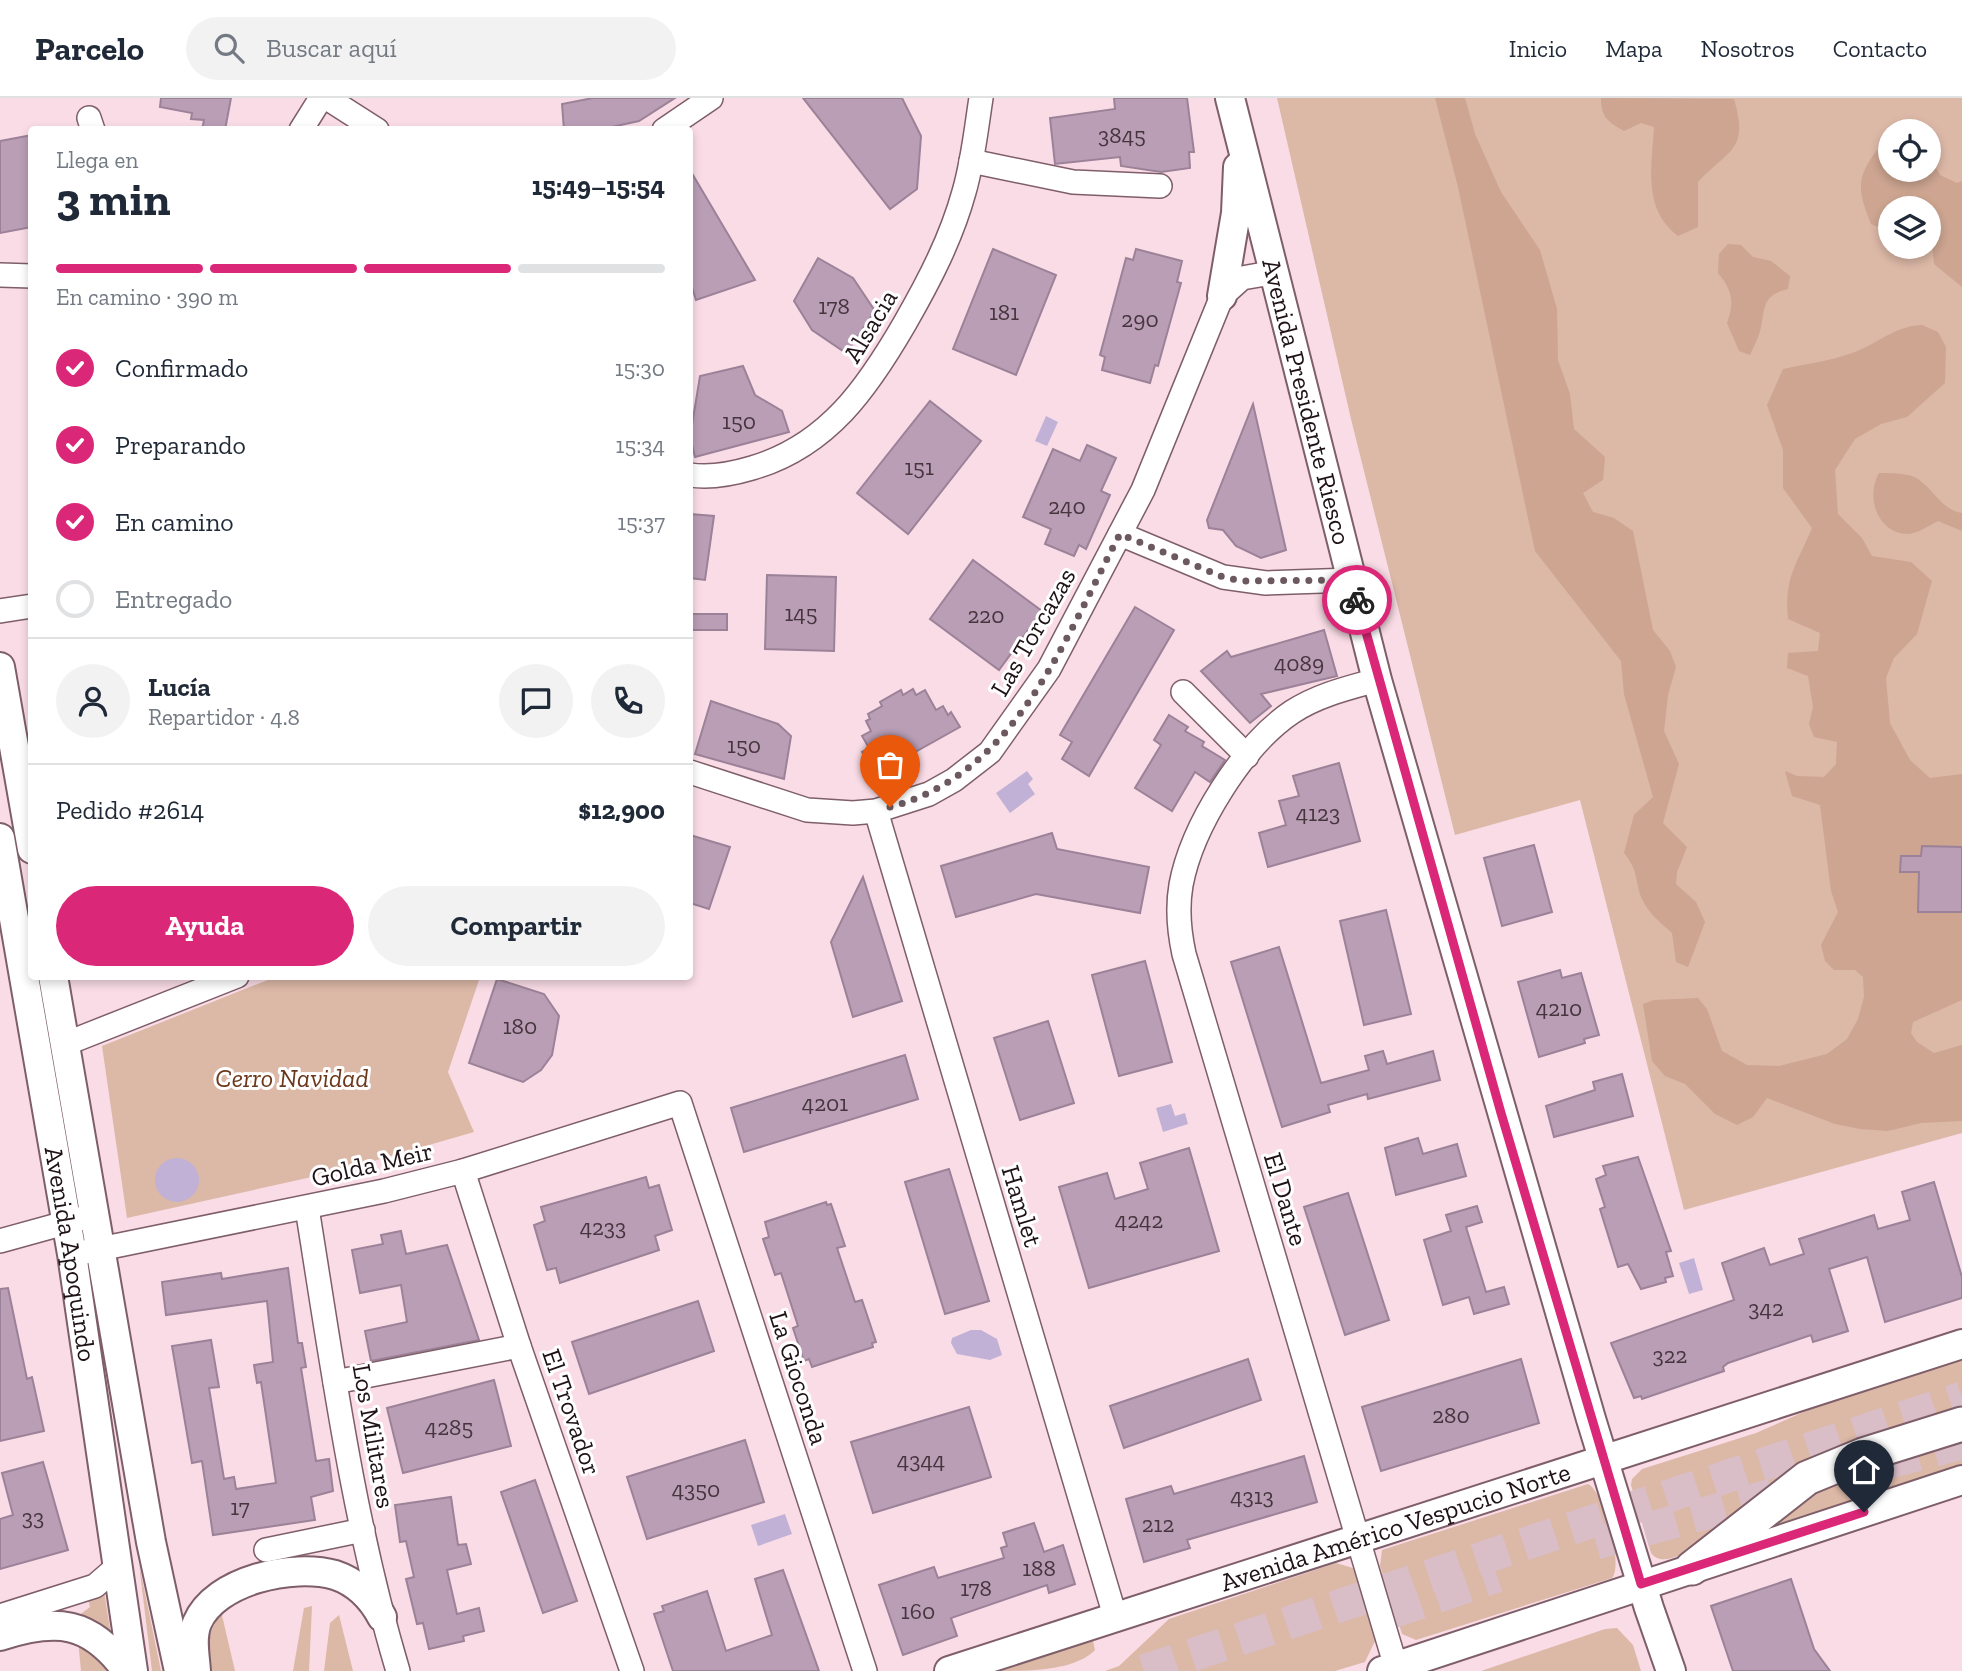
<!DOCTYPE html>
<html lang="es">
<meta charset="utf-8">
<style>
:root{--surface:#fff;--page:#f2f2f3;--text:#1f2937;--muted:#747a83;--line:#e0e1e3;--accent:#db2777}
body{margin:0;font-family:"Zilla Slab",serif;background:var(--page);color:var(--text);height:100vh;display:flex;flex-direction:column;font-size:26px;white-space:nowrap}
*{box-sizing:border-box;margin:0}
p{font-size:23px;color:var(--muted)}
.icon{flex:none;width:38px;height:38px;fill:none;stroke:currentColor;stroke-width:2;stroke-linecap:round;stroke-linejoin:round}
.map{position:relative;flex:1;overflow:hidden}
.sheet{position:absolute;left:28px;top:28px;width:665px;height:854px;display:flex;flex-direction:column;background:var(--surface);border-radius:7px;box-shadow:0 4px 10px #0003}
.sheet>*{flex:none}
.buttons{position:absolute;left:1878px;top:21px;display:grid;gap:14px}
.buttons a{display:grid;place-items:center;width:63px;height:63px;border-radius:50%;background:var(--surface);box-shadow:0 4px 10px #0003;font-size:35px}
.pin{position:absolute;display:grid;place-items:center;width:60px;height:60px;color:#fff;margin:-72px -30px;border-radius:50% 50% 50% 0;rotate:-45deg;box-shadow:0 0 7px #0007}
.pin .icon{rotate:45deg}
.courier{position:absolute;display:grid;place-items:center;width:70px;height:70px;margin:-35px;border:5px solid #db2777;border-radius:50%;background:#fff;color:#222;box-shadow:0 2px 9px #0007}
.overview em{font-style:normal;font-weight:800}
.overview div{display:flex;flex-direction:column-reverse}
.overview{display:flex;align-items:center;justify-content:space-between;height:119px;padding:0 28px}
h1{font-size:46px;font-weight:800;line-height:52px}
.bar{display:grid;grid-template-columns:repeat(4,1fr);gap:10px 7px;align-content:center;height:84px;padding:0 28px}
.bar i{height:9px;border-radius:5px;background:var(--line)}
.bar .on{background:var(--accent)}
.bar p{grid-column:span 4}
.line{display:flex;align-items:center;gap:18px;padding:0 28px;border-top:2px solid var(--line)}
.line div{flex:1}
.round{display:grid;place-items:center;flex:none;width:74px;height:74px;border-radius:37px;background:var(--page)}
ol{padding:0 28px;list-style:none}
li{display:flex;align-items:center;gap:21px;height:77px}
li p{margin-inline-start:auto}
li .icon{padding:7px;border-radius:50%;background:var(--accent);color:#fff;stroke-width:4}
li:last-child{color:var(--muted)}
li i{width:38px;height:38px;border:4px solid var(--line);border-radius:50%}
.primary-button{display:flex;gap:14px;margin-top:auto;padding:14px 28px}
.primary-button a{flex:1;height:80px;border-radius:42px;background:var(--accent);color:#fff;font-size:28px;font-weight:800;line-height:80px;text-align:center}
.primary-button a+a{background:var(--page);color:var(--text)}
header{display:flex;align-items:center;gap:42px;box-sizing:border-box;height:98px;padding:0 35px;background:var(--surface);border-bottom:2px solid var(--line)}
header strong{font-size:33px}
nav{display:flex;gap:38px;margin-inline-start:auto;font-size:24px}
.search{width:490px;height:63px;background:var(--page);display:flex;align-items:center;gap:18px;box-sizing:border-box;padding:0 24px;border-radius:38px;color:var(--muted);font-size:26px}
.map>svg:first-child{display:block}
.green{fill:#dcb8a7;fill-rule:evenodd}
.forest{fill:#cda591}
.water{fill:#c1b1d6}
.building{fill:#b99eb5;stroke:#9c8298;stroke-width:2}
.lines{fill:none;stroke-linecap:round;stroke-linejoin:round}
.highway-tunnel{stroke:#d9bec7;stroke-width:33;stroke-dasharray:33 17;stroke-linecap:butt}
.minor-casing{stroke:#7e5e69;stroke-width:26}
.major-casing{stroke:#7e5e69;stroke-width:32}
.highway-casing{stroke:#7e5e69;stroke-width:37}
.minor{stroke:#fff;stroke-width:23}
.major{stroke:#fff;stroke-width:28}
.highway{stroke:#fff;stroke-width:33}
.done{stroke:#6c595f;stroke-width:7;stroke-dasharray:0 12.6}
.route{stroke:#db2777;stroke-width:9}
.labels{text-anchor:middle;stroke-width:6;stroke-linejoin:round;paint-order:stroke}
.number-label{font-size:23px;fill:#46353e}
.street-label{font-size:26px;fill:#1f1217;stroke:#fff}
.park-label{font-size:26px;font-style:italic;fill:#6c381b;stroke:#fff}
</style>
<header>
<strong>Parcelo</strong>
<div class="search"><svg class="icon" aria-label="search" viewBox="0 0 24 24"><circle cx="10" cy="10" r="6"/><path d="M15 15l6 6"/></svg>Buscar aquí</div>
<nav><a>Inicio</a><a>Mapa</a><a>Nosotros</a><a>Contacto</a></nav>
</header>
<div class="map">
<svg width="1962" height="1573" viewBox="0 0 1962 1573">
<rect width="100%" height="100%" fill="#fadce6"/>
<g class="green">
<path d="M1277,0h685v1035l-278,77 -104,-410 -125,35 -104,-416zM1890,33h38v39h-38zM1890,110h38v39h-38z"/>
<polygon points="275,879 480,879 448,974 474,1034 339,1073 127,1120 102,948"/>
<path d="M1962,1261v49l-78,25 -186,114c-13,5 -36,21 -47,6l-20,-68 1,-6 10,-10 114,-36 75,-33z"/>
<polygon points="1962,1335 1962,1367 1772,1431 1791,1410 1813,1392"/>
<path d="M1588,1386c15,6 36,81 24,94l-196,62 -14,-6 -22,-68 2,-16z"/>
<polygon points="1336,1465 1353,1470 1357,1476 1375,1543 1365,1564 1335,1573 1105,1573 1119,1568 1169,1521"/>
<polygon points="139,1466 161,1573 152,1573"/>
<polygon points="104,1493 111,1537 78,1518 90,1509 88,1500"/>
<polygon points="312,1508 309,1573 293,1573 304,1510"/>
<polygon points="221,1513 235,1573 209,1573 206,1544"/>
<polygon points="339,1517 353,1573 324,1573 330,1525"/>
<polygon points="1617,1530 1633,1547 1641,1573 1481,1573 1605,1531"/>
<polygon points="78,1542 98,1558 107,1573 81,1573"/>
<path d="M1087,1543h6l2,9c-20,21 -68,21 -97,21z"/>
</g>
<g class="forest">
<path d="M1435,0h30l10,36 26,58 39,58 17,59 1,51 12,34 4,35 31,28 -2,23 -20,13 10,19 21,6 19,13 20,99 17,21 6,16 -8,28 -4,36 15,33 -16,59 24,24 -10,25 -1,12 20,18 9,20 -17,45 -12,-5 -4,-29c-11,-10 -24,-20 -30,-34 -8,-19 -2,-26 -18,-46l10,-38 19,-18 -29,-103 -3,-33 -86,-110 -77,-364z"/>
<path d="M1601,0l133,1c15,52 -4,49 -36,83v45l-20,9c-36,-27 -26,-71 -24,-109l-13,-4 -17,8c-16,-9 -23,-14 -23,-33z"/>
<path d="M1878,51h12v21h38l1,-15 11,20 17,8 5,-2v106l-28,-23 -6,-56h-38v25l-19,-9c-13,-33 -16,-46 7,-75z"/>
<path d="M1728,146l13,1 12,12 18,4 19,15 -2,13c-25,6 -23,17 -27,38 -2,10 -7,19 -11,28l-11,-4 -12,-28c8,-22 5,-33 -9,-50l1,-19z"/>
<path d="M1922,227l16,7 8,15 -1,36 -38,34 -26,7 -26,15 -20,31 3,44 24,24 10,18 39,6 21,19 -15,53 -23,24 -8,20 4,45 20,37 20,18 32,-4v226l-49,22 -2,11 6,9 17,11 28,-8v76l-41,2 -33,8 -28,-2 -25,-5 -68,-26 -14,19 -16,8 -22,-11 -30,-30 -20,-8 -13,-15 -9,-57 11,-4 44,-2 9,11 15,42 25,14 32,1 48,-12 20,-15 11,-20 6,-22 -1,-20 -8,-7h-21l-9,-9 -4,-16 17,-33 -7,-21 -11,-86 -28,-9 -7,-25 12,5 27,1 12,-13 1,-22 -23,-5 -5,-13 4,-17 -5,-31 -21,-8 1,-15 30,-2 2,-18 -32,-14c-4,-42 9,-55 24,-91l-29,-40v-38l-16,-45 16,-36c23,-5 47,-8 69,-16 26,-9 42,-27 70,-28z"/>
<path d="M1879,375c10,0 31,0 39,6 15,10 25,32 44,34v18l-24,-10c-8,4 -21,13 -30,13 -30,0 -43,-37 -29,-61z"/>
</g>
<g class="water">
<polygon points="1046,318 1058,324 1047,348 1035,343"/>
<polygon points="1027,673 1033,681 1028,686 1035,696 1010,715 996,695"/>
<polygon points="1171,1006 1175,1018 1185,1015 1188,1026 1163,1034 1156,1010"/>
<circle cx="177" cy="1082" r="22"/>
<polygon points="1694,1160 1703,1192 1689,1196 1679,1165"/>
<polygon points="971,1232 981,1232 997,1241 1002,1257 990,1262 957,1256 951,1245 952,1240"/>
<polygon points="785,1416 792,1436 758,1448 751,1427"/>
</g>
<g class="building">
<polygon points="161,0 231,0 225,32 202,32 204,22 191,21 192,15 160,9"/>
<polygon points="593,0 675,0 639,23 598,32 564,32 562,6"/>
<polygon points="803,0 902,0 921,38 917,91 890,111"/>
<polygon points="1114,0 1187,0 1194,54 1189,54 1190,70 1161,74 1121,68 1120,59 1055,66 1050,20 1115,11"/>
<polygon points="32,37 32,129 0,135 0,43"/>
<polygon points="690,72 755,182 696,202 690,183"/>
<polygon points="993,151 1056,177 1016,277 953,251"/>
<polygon points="1136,151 1182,163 1177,184 1181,185 1158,268 1155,267 1150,285 1102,272 1105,259 1100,257 1126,160 1133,162"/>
<polygon points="818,160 853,180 875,213 846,255 812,232 794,203"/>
<polygon points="743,268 755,297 782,313 789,334 695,359 690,339 700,278"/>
<polygon points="930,303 981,343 908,436 857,395"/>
<polygon points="1253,306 1286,452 1261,460 1236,448 1223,432 1209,430 1207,422"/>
<polygon points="1087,347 1116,360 1101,393 1110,397 1086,451 1079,447 1074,458 1045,446 1051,431 1023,419 1053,351 1080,363"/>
<polygon points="690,416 714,418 705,482 690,480"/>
<polygon points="973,462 1042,513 999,572 930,521"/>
<polygon points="767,477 836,479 834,553 765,551"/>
<polygon points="1135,509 1174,532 1089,678 1062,661 1072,644 1060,637"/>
<rect x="690" y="516" width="37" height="16"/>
<polygon points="1324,532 1337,578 1261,596 1271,608 1250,625 1201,573 1227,553 1231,559"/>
<polygon points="913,591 916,597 925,592 936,612 943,608 948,617 951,614 960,629 874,677 862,654 869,650 862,638 871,633 866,623 870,621 868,616 882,608 880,604 901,592 903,597"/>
<polygon points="711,603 778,626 791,638 784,681 695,656"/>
<polygon points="1169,617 1188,629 1185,633 1204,644 1202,648 1225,662 1210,684 1195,674 1172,713 1135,690 1161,647 1154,642"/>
<polygon points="1339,665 1360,743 1268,769 1259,735 1286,727 1279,703 1299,698 1293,678"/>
<polygon points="1052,735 1057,751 1149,769 1140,815 1036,796 956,819 941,768"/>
<polygon points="690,737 730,749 709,811 690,805"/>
<polygon points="1534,747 1552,814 1502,828 1484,760"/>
<polygon points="1922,748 1962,749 1962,814 1918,814 1919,774 1900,774 1901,758 1921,758"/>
<polygon points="863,779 902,903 853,919 831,844"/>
<polygon points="1386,812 1411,916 1364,927 1340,823"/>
<polygon points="1279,849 1321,985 1369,972 1365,958 1383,953 1387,966 1433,953 1440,982 1368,1001 1367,996 1328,1007 1330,1014 1282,1029 1231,864"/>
<polygon points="1145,863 1172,964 1119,978 1092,877"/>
<polygon points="1560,872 1562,880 1581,875 1599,937 1584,941 1585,945 1539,959 1518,884"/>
<polygon points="497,881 544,896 559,918 552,957 541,972 523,984 469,965"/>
<polygon points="1048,923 1074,1005 1020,1022 994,940"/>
<polygon points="905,957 918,1001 744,1054 731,1010"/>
<polygon points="1622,976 1633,1018 1554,1039 1546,1008 1595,992 1593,984"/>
<polygon points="1418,1040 1423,1056 1457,1046 1466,1078 1396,1097 1385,1050"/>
<polygon points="1189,1050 1219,1153 1089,1190 1059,1089 1107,1075 1115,1101 1148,1091 1140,1065"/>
<polygon points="1638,1059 1671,1153 1666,1154 1673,1178 1665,1180 1666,1184 1641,1191 1628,1166 1618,1169 1600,1111 1605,1109 1596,1081 1606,1077 1603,1068"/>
<polygon points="949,1071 989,1203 945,1216 905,1084"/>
<polygon points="646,1079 649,1090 659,1087 672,1132 655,1138 659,1152 560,1185 556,1170 547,1172 534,1127 545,1123 541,1109"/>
<polygon points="1934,1084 1962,1179 1962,1200 1885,1224 1867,1159 1829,1171 1848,1233 1813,1244 1811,1237 1728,1265 1723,1269 1724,1273 1642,1301 1641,1298 1634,1300 1611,1245 1734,1202 1722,1165 1764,1150 1770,1167 1804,1156 1799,1141 1874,1117 1878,1131 1910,1122 1902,1094"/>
<polygon points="1348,1095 1389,1222 1345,1237 1304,1109"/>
<polygon points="826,1104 827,1107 831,1106 845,1148 837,1150 855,1204 862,1202 876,1244 872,1245 873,1249 812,1269 809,1261 804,1263 793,1230 798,1228 781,1175 775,1177 763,1141 769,1139 765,1124"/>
<polygon points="1477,1108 1482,1124 1466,1129 1486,1194 1504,1189 1509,1206 1474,1216 1469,1199 1443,1207 1424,1142 1451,1133 1446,1117"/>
<polygon points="401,1133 406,1156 447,1147 479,1242 371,1263 365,1233 407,1224 401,1187 360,1195 352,1152 383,1146 381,1137"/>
<polygon points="288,1170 298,1245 302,1245 306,1269 301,1270 316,1363 329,1361 333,1393 311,1399 315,1422 213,1437 202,1363 192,1365 172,1248 211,1242 219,1289 209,1290 224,1381 234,1379 236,1391 276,1385 261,1284 257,1285 254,1267 273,1264 267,1203 166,1217 162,1184 221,1175 222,1181"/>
<polygon points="8,1190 27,1281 32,1279 44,1333 0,1343 0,1191"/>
<polygon points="698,1203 714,1253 589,1296 572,1244"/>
<polygon points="1248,1261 1261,1302 1124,1350 1110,1308"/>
<polygon points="1521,1261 1539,1325 1381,1373 1362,1309"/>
<polygon points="494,1282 511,1348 403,1375 387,1310"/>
<polygon points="969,1309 991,1379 873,1415 851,1344"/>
<polygon points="745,1342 764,1404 647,1441 627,1379"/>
<polygon points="1304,1358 1317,1404 1187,1442 1190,1450 1144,1464 1126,1401 1171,1388 1174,1396"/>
<polygon points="43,1364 68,1452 0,1471 0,1421 13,1417 2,1375"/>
<polygon points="535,1382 577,1503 543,1515 501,1394"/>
<polygon points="451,1399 458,1447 466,1446 471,1466 447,1472 457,1516 479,1510 484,1533 463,1538 464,1543 429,1551 423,1525 417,1526 406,1481 414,1479 406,1443 400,1444 395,1407"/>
<polygon points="1034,1425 1044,1454 1063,1447 1075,1486 1049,1495 1047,1487 951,1520 957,1538 903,1557 879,1487 934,1469 938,1480 1004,1460 1001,1450 1007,1448 1003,1435"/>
<polygon points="783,1472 819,1573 673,1573 654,1516 664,1513 662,1508 707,1493 726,1553 772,1537 755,1481"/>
<polygon points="1791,1481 1814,1551 1830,1573 1733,1573 1711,1508"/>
</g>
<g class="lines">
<g class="highway-tunnel">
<polyline points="1886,1365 1962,1345"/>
<polyline points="1596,1445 1794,1391"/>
<polyline points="1389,1515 1497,1478"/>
<polyline points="1144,1573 1962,1300"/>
</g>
<g class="minor-casing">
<g id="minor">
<polyline points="327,0 377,32"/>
<polyline points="89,20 93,32"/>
<polyline points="301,32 321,0"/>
<polyline points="664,32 711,0"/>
<polyline points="971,63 1073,84 1160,88"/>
<polyline points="0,177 32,178"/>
<path d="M690,377c21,3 42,-1 62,-7 76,-22 116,-81 153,-145 24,-42 46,-84 59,-131 9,-31 12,-62 17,-94"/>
<polyline points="1120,436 1223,479 1266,485 1352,482"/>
<polyline points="0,513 32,508"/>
<path d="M1377,582c-29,8 -59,15 -85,32 -49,33 -100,114 -111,173 -4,23 -2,46 3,69l212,713"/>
<polyline points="1183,594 1247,658"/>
<polyline points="690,674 807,712 853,715 876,713 929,696 954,682 990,654 1049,571 1143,392 1222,198 1242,180 1276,174"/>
<polyline points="876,713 1115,1518"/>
<polyline points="65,946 237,878"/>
<polyline points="463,1073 519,1248 632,1573"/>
<path d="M307,1110c25,155 46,313 91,463"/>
<polyline points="0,1143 83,1120"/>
<polyline points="85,1154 384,1093 463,1073 680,1005 865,1573"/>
<polyline points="335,1284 519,1248"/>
<polyline points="266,1452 363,1432"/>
<polyline points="0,1518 95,1488 118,1468"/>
</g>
</g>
<g class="major-casing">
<g id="major">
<path id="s1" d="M1230,0l147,582 214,739 58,189 22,63"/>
<polyline points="1222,198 1236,115 1238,69"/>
<polyline points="0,569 32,751"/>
<path id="s2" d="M0,740l72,416 61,417"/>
<polyline points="53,878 151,1444 179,1573"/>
<path d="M0,1538c56,-18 90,-16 127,35"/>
<path d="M196,1573c-1,-15 -5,-33 1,-48 18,-43 96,-60 138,-48 21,7 37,23 47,42"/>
<path id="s3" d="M949,1573l1013,-327"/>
<polyline points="1382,1573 1962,1382"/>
</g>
</g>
<g class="highway-casing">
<polyline id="highway" points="1692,1470 1807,1380 1863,1357 1962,1326"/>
</g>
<use href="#minor" class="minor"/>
<use href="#major" class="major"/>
<use href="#highway" class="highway"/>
</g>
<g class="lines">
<path class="done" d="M890,709c127,-33 174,-168 230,-273l103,43 19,4 110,-1 5,20"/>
<polyline class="route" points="1357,502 1501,1015 1641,1486 1864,1414"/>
</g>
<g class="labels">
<g class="number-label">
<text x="1122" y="45">3845</text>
<text x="834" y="216">178</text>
<text x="1004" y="222">181</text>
<text x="1140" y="229">290</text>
<text x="739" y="331">150</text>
<text x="919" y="377">151</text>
<text x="1067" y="416">240</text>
<text x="801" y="523">145</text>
<text x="986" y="525">220</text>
<text x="1299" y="573">4089</text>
<text x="744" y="655">150</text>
<text x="1318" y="723">4123</text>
<text x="1559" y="918">4210</text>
<text x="520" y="936">180</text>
<text x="825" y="1013">4201</text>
<text x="1139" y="1130">4242</text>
<text x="603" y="1137">4233</text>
<text x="1766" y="1218">342</text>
<text x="1670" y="1265">322</text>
<text x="1451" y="1325">280</text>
<text x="449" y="1337">4285</text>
<text x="921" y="1370">4344</text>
<text x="696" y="1399">4350</text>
<text x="1252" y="1406">4313</text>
<text x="240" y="1417">17</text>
<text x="33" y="1427">33</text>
<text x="1158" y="1434">212</text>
<text x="1039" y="1478">188</text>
<text x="976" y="1498">178</text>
<text x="918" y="1521">160</text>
</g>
<g class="street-label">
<text transform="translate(870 228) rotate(-59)" y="9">Alsacia</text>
<text dy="9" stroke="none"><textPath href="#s1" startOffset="313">Avenida Presidente Riesco</textPath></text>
<text transform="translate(1033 534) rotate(-60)" y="9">Las Torcazas</text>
<text transform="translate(372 1066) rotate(-13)" y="9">Golda Meir</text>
<text transform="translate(1286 1101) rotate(73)" y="9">El Dante</text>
<text transform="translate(1022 1108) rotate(73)" y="9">Hamlet</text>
<text dy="9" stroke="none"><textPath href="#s2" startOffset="422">Avenida Apoquindo</textPath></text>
<text transform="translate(799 1280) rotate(72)" y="9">La Gioconda</text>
<text transform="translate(572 1314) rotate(71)" y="9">El Trovador</text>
<text transform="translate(374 1338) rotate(80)" y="9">Los Militares</text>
<text dy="9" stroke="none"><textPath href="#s3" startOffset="469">Avenida Américo Vespucio Norte</textPath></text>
</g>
<g class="park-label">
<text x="292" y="989">Cerro Navidad</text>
</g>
</g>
</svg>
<div class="buttons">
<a><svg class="icon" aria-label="locate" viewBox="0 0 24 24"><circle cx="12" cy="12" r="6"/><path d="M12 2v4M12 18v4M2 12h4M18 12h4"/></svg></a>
<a><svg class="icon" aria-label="layers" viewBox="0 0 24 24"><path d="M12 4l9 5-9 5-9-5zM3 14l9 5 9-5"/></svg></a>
</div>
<div class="pin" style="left:890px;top:709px;background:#ea580c"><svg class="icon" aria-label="bag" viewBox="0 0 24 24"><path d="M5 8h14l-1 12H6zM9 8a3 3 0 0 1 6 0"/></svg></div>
<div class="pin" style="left:1864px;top:1414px;background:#1f2937"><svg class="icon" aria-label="home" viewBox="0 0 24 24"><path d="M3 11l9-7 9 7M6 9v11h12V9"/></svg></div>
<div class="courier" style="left:1357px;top:502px"><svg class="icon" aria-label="bike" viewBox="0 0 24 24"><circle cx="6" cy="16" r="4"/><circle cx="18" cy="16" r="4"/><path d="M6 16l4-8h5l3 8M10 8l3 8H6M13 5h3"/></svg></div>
<section class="sheet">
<div class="overview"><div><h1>3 min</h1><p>Llega en</p></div><em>15:49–15:54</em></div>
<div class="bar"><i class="on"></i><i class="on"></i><i class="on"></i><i></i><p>En camino · 390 m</p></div>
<ol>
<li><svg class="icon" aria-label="check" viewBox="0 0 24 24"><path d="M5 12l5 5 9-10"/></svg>Confirmado<p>15:30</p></li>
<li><svg class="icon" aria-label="check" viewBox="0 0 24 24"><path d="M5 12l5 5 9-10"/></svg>Preparando<p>15:34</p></li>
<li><svg class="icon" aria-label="check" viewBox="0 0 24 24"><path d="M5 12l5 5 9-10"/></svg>En camino<p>15:37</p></li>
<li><i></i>Entregado</li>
</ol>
<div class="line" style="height:126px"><a class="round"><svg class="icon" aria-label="person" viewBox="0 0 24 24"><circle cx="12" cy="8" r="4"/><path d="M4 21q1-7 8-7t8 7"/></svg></a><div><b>Lucía</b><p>Repartidor · 4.8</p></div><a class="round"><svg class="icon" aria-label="chat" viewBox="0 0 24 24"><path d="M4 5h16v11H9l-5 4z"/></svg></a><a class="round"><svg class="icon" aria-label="phone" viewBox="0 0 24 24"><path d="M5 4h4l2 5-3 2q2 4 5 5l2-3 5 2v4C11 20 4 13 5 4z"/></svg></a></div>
<div class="line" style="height:91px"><div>Pedido #2614</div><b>$12,900</b></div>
<div class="primary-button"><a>Ayuda</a><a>Compartir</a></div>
</section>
</div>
